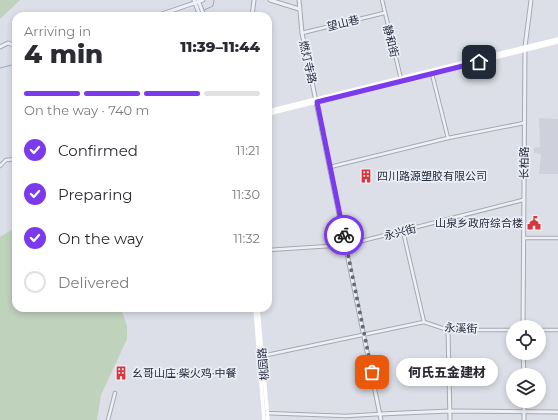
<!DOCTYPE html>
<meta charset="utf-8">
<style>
:root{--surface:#fff;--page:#f7f7f7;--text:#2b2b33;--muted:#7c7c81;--line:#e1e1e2;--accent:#7c3aed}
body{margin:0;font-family:Montserrat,"Noto Sans SC",sans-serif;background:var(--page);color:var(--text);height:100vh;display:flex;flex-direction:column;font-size:15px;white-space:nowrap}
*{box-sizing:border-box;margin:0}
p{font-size:13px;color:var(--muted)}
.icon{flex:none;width:22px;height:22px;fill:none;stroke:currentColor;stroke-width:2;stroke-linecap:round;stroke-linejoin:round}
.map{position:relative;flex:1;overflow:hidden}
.details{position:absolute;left:12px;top:12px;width:260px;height:300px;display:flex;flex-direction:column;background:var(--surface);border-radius:12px;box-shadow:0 2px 6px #0003}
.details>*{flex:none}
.buttons{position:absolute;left:506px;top:320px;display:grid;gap:8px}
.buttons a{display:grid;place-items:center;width:40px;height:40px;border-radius:50%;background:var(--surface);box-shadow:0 2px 6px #0003;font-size:20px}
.pin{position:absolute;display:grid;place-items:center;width:34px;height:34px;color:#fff;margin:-17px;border-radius:8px;box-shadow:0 2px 6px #0006}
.courier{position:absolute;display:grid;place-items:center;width:40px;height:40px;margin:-20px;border:3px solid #7c3aed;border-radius:50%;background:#fff;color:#222;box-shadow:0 1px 5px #0007}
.bubble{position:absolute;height:28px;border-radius:14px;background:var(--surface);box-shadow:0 2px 6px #0003;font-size:13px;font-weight:800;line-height:28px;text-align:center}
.headline em{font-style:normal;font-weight:800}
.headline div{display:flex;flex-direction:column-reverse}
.headline{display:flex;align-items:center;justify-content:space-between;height:68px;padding:0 12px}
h1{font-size:26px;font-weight:800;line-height:30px}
.bar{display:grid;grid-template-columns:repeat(4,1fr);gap:6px 4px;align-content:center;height:48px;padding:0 12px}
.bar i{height:5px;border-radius:3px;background:var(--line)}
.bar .on{background:var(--accent)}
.bar p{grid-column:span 4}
ol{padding:0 12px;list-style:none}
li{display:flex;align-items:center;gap:12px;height:44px}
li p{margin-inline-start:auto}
li .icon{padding:4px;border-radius:50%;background:var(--accent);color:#fff;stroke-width:4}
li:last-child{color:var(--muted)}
li i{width:22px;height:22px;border:2px solid var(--line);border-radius:50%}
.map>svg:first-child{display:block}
.built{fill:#ced1dc}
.green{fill:#bfd2bc}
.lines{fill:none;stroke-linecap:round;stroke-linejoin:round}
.stream{stroke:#94a7ca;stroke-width:1}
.minor-casing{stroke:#a5a9b4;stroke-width:4.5}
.tertiary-casing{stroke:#a5a9b4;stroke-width:5}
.minor{stroke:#eff0f5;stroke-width:2.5}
.tertiary{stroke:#eff0f5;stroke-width:3}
.secondary{stroke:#fff;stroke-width:3.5}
.done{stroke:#656a79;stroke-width:4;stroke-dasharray:0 7.2}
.route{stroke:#7c3aed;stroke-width:5}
.labels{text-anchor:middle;stroke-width:3.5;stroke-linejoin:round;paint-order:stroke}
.street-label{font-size:11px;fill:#252b3e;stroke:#ebeef5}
.poi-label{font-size:11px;fill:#252b3e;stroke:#ebeef5;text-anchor:start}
</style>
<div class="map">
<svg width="558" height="420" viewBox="0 0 558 420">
<rect width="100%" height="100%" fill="#dcdfe7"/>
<polygon class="built" points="539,118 558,119 558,174 539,174 541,154 534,153 534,148 540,147"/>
<g class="green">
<polygon points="0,0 20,0 0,19"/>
<polygon points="16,227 16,308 121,308 127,326 127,339 101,395 97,420 0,420 0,237"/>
</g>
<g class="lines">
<g class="stream">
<polyline points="202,11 213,6 214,0"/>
<polyline points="193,16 198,14"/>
<polyline points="0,68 16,64"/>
</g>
<g class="minor-casing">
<g id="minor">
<polyline points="382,0 401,79"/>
<polyline points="302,33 384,13"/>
<polyline points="432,74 448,138"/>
<polyline points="0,166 6,160 16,159"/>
<polyline points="330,167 448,138 524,123"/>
<polyline points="403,231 424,322"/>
<polyline points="524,238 558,238"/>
<polyline points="268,250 346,245 523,200"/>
<polyline points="539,330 558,330"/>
<polyline points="262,356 424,322 448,330 513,330"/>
<polyline points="264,413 346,416 380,414"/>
<polyline points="108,420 115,393"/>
</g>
</g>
<g class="tertiary-casing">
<g id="tertiary">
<polyline points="194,0 200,16"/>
<polyline points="198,0 204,16"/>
<polyline points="270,0 299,9"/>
<polyline points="299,0 302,33 381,420"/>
<polyline points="156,16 203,0"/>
<polyline points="252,16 254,0"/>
<polyline points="0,47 8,43 16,46"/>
<polyline points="523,327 525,47 531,0"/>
<polyline points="448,330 450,420"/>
<polyline points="523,353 524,375"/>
<polyline points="524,401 524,420"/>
<polyline points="380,414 450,411 558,412"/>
</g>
</g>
<use href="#minor" class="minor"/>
<use href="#tertiary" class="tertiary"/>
<g class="secondary">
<polyline points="268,111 558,39"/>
<polyline points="268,114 558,42"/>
<polyline points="255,308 264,420"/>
<polyline points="258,308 268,420"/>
</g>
</g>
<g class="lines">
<polyline class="done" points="344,235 372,372"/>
<polyline class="route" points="344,235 317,102 479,62"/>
</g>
<defs>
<g id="building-bare" transform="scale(1.08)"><path d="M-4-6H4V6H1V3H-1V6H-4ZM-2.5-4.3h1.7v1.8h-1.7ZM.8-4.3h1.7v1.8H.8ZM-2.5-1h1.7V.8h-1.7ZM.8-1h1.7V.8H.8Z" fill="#d7363a" stroke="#ebeef5" stroke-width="2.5" paint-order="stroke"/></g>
<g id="civic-bare" transform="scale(1.08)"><path d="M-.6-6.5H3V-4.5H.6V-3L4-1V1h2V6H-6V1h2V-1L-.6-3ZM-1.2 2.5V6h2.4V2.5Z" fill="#d7363a" stroke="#ebeef5" stroke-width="2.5" paint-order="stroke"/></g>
</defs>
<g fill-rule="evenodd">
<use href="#building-bare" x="366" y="176"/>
<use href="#civic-bare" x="534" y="223"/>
<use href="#building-bare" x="121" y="373"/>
</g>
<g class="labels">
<g class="street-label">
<text transform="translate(343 23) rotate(-14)" y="4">望山巷</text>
<text transform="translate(391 41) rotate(76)" y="4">静和街</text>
<text transform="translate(308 62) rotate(77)" y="4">燃灯寺路</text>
<text transform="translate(524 163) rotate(-89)" y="4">长柏路</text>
<text transform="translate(400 232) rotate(-14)" y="4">永兴街</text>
<text transform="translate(461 328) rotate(3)" y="4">永溪街</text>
<text transform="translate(263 364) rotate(-95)" y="4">桃园路</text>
</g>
<g class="poi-label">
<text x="377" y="180">四川路源塑胶有限公司</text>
<text x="523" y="227" text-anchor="end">山泉乡政府综合楼</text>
<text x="132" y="377">幺哥山庄·柴火鸡·中餐</text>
</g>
</g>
</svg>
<div class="buttons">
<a><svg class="icon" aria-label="locate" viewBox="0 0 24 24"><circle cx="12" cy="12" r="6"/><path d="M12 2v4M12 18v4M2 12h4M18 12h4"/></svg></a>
<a><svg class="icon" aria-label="layers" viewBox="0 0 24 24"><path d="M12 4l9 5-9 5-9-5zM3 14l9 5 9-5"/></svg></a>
</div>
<div class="pin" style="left:372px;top:372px;background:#ea580c"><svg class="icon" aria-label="bag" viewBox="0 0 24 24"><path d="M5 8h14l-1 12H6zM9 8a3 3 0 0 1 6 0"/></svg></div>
<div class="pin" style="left:479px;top:62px;background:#1f2937"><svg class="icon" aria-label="home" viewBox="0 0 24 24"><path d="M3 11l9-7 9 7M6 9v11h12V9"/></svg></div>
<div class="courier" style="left:344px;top:235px"><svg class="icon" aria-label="bike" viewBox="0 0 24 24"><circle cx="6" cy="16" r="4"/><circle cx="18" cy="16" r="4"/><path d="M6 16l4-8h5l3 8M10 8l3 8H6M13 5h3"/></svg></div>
<div class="bubble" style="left:396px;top:358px;width:102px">何氏五金建材</div>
<section class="details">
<div class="headline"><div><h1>4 min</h1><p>Arriving in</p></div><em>11:39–11:44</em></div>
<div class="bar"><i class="on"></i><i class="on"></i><i class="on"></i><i></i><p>On the way · 740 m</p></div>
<ol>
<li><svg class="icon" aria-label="check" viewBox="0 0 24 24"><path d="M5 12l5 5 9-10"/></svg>Confirmed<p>11:21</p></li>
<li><svg class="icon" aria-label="check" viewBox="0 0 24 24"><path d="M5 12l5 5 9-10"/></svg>Preparing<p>11:30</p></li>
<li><svg class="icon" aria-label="check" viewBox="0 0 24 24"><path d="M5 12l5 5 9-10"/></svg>On the way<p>11:32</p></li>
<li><i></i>Delivered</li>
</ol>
</section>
</div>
